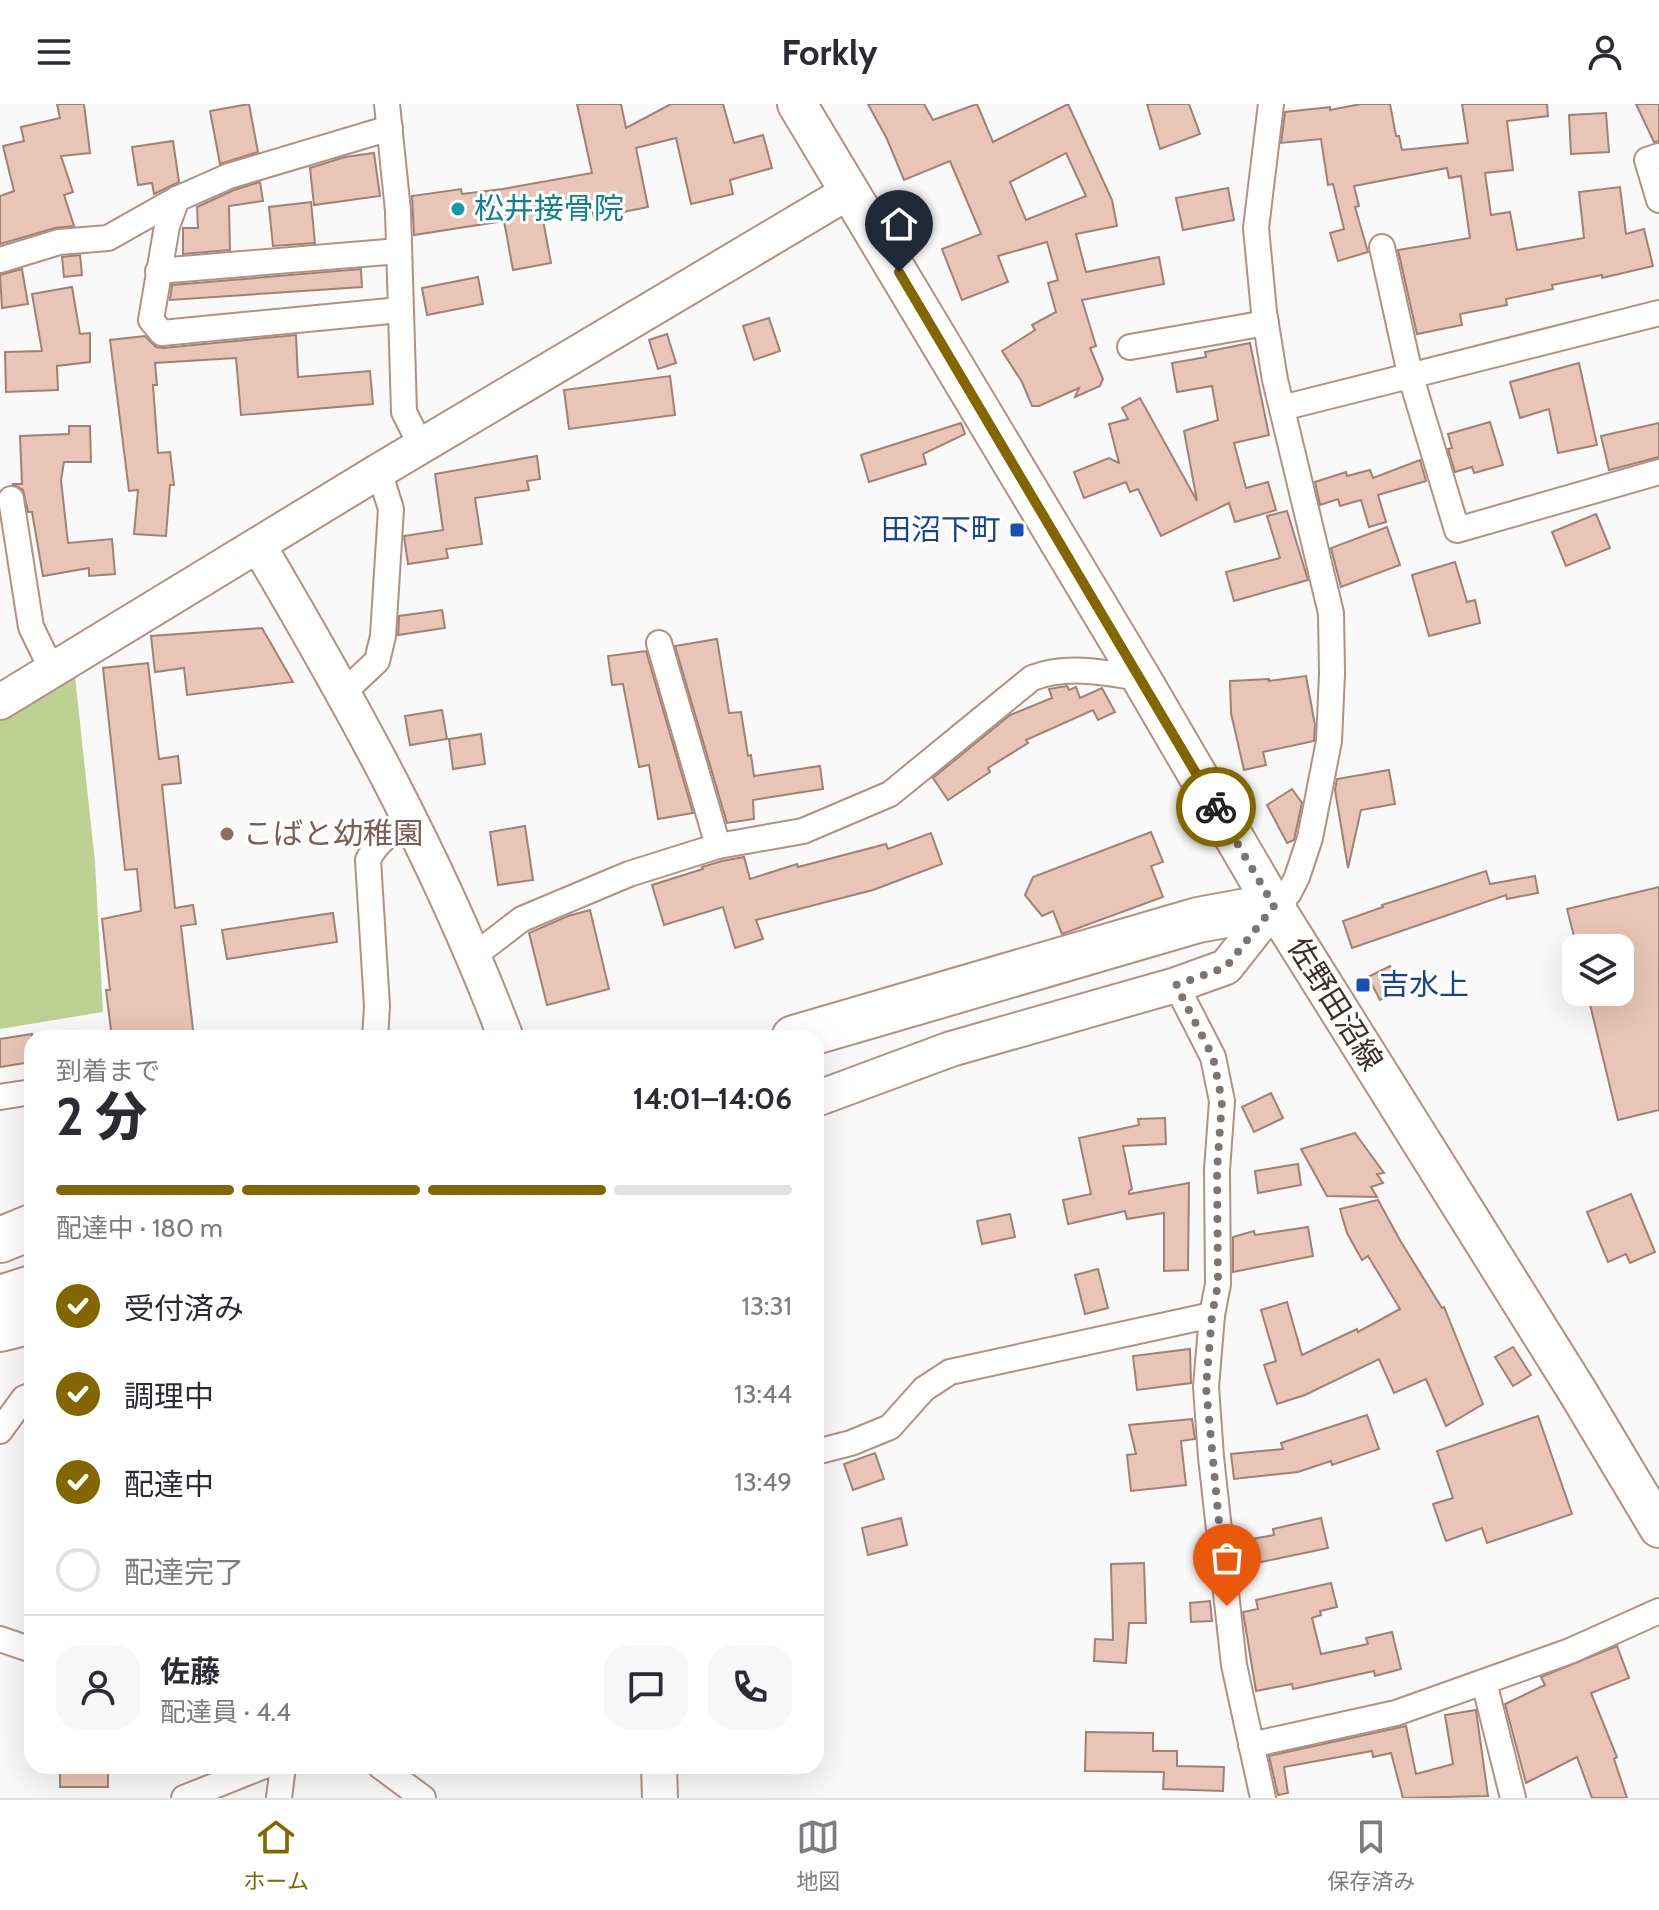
<!DOCTYPE html>
<html lang="ja">
<meta charset="utf-8">
<style>
:root{--surface:#fff;--page:#f7f7f7;--text:#2b2b33;--muted:#7c7c81;--line:#e1e1e2;--accent:#836600}
body{margin:0;font-family:Cabin,"Noto Sans JP",sans-serif;background:var(--page);color:var(--text);height:100vh;display:flex;flex-direction:column;font-size:30px;white-space:nowrap}
*{box-sizing:border-box;margin:0}
p{font-size:26px;color:var(--muted)}
.icon{flex:none;width:44px;height:44px;fill:none;stroke:currentColor;stroke-width:2;stroke-linecap:round;stroke-linejoin:round}
.map{position:relative;flex:1;overflow:hidden}
.panel{position:absolute;left:24px;top:926px;width:800px;height:744px;display:flex;flex-direction:column;background:var(--surface);border-radius:24px;box-shadow:0 8px 32px #0002}
.panel>*{flex:none}
.tools{position:absolute;left:1562px;top:830px;display:grid;gap:16px}
.tools a{display:grid;place-items:center;width:72px;height:72px;border-radius:16px;background:var(--surface);box-shadow:0 8px 32px #0002;font-size:40px}
.pin{position:absolute;display:grid;place-items:center;width:68px;height:68px;color:#fff;margin:-82px -34px;border-radius:50% 50% 50% 0;rotate:-45deg;box-shadow:0 0 8px #0007}
.pin .icon{rotate:45deg}
.courier{position:absolute;display:grid;place-items:center;width:80px;height:80px;margin:-40px;border:6px solid #836600;border-radius:50%;background:#fff;color:#222;box-shadow:0 2px 10px #0007}
.head em{font-style:normal;font-weight:800}
.head div{display:flex;flex-direction:column-reverse}
.head{display:flex;align-items:center;justify-content:space-between;height:136px;padding:0 32px}
h1{font-size:52px;font-weight:800;line-height:60px}
.bar{display:grid;grid-template-columns:repeat(4,1fr);gap:12px 8px;align-content:center;height:96px;padding:0 32px}
.bar i{height:10px;border-radius:6px;background:var(--line)}
.bar .on{background:var(--accent)}
.bar p{grid-column:span 4}
.line{display:flex;align-items:center;gap:20px;padding:0 32px;border-top:2px solid var(--line)}
.line div{flex:1}
.round{display:grid;place-items:center;flex:none;width:84px;height:84px;border-radius:24px;background:var(--page)}
ol{padding:0 32px;list-style:none}
li{display:flex;align-items:center;gap:24px;height:88px}
li p{margin-inline-start:auto}
li .icon{padding:8px;border-radius:50%;background:var(--accent);color:#fff;stroke-width:4}
li:last-child{color:var(--muted)}
li i{width:44px;height:44px;border:4px solid var(--line);border-radius:50%}
header{display:flex;justify-content:space-between;align-items:center;height:104px;padding:0 32px;background:var(--surface);font-size:36px;font-weight:800}
.dock{display:flex;justify-content:space-around;align-items:center;height:112px;border-top:2px solid var(--line);background:var(--surface);font-size:22px;color:var(--muted)}
.dock a{display:grid;justify-items:center;gap:4px}
.dock .on{color:var(--accent)}
.map>svg:first-child{display:block}
.green{fill:#bdd292}
.building{fill:#e8c5b6;stroke:#a18173;stroke-width:2;fill-rule:evenodd}
.lines{fill:none;stroke-linecap:round;stroke-linejoin:round}
.street-casing{stroke:#b29183;stroke-width:28}
.secondary-casing{stroke:#b29183;stroke-width:38}
.primary-casing{stroke:#b29183;stroke-width:42}
.highway-casing{stroke:#b29183;stroke-width:48}
.street{stroke:#fff;stroke-width:24}
.secondary{stroke:#fff;stroke-width:34}
.primary{stroke:#fff;stroke-width:38}
.highway{stroke:#fff;stroke-width:44}
.done{stroke:#7e7470;stroke-width:8;stroke-dasharray:0 14.4}
.route{stroke:#836600;stroke-width:10}
.culture-dot{fill:#0f9aa8;stroke:#fff;stroke-width:3}
.transit-dot{fill:#1a4fb4;stroke:#fff;stroke-width:3}
.education-dot{fill:#8d6e63;stroke:#fff;stroke-width:3}
.labels{text-anchor:middle;stroke-width:6;stroke-linejoin:round;paint-order:stroke}
.culture-label{font-size:30px;fill:#0d838f;stroke:#fff;text-anchor:start}
.transit-label{font-size:30px;fill:#164399;stroke:#fff;text-anchor:end}
.education-label{font-size:30px;fill:#785e54;stroke:#fff;text-anchor:start}
.street-label{font-size:30px;fill:#3b2d27;stroke:#fff}
</style>
<header><svg class="icon" aria-label="menu" viewBox="0 0 24 24"><path d="M4 6h16M4 12h16M4 18h16"/></svg>Forkly<svg class="icon" aria-label="person" viewBox="0 0 24 24"><circle cx="12" cy="8" r="4"/><path d="M4 21q1-7 8-7t8 7"/></svg></header>
<div class="map">
<svg width="1659" height="1694" viewBox="0 0 1659 1694">
<rect width="100%" height="100%" fill="#f9f9f9"/>
<polygon class="green" points="73,554 95,758 103,908 0,925 0,605"/>
<g class="building">
<polygon points="57,0 84,0 90,49 61,52 73,88 64,91 74,122 55,124 0,140 0,92 14,87 3,42 24,37 21,23 60,14"/>
<polygon points="249,0 258,48 220,60 210,7"/>
<polygon points="577,0 621,0 626,24 671,0 723,0 734,39 763,31 772,64 730,76 733,90 691,100 676,34 636,44 648,103 594,114 591,99 541,105 551,159 513,166 504,117 414,131 412,92 461,85 462,90 503,85 592,69"/>
<path d="M868,0h56l9,16 44,-16 16,38 75,-38 44,96 5,26 -41,8 10,38 73,-15 5,27 -82,16 14,46 -6,2 13,31 -3,7 -25,11 4,-9 -40,18h-7l-10,-24 -20,-31 33,-21 -3,-5 24,-13 -8,-29 10,-3 -11,-38 -49,14 10,26 -46,18 -20,-51 39,-15 -31,-73 -46,19 -17,-41zM1066,49l20,43 -60,24 -16,-38z"/>
<polygon points="1147,0 1189,0 1200,30 1160,45"/>
<polygon points="1361,0 1390,0 1396,32 1399,32 1402,46 1468,39 1462,0 1547,0 1548,12 1507,17 1513,66 1485,69 1491,111 1510,108 1517,146 1584,134 1579,88 1620,83 1626,130 1644,125 1653,162 1602,174 1602,171 1552,181 1553,185 1506,195 1507,201 1460,210 1462,221 1417,230 1398,146 1470,134 1461,72 1449,74 1447,64 1354,82 1359,102 1355,103 1368,148 1338,157 1330,129 1344,125 1333,80 1328,81 1321,35 1281,39 1285,8 1330,3 1330,6"/>
<polygon points="1636,0 1659,0 1659,37 1654,38"/>
<polygon points="1606,9 1609,48 1571,50 1569,11"/>
<polygon points="173,37 179,78 154,90 152,79 138,81 132,43"/>
<polygon points="374,49 380,92 314,101 310,64 345,53"/>
<polygon points="260,78 263,97 229,102 230,146 183,150 183,124 198,124 197,103 234,86"/>
<polygon points="1228,84 1234,116 1183,126 1176,94"/>
<polygon points="311,98 315,139 273,142 269,103"/>
<polygon points="80,151 82,171 64,173 62,153"/>
<polygon points="22,165 28,200 2,204 0,171"/>
<polygon points="361,165 362,183 170,196 172,181"/>
<polygon points="478,173 483,200 427,211 422,184"/>
<polygon points="72,183 80,230 90,229 90,258 57,262 58,286 6,288 5,248 42,247 32,190"/>
<polygon points="769,214 780,247 754,256 743,222"/>
<polygon points="667,230 676,259 658,265 649,236"/>
<polygon points="296,231 298,273 370,267 373,300 241,311 236,254 155,259 157,281 153,281 158,349 170,348 174,381 170,381 166,432 134,430 138,386 129,387 110,236 145,232 156,243 163,244"/>
<polygon points="1250,239 1269,331 1234,339 1246,384 1268,378 1276,406 1235,418 1229,399 1161,432 1138,385 1130,388 1126,378 1084,394 1074,368 1109,354 1119,359 1109,320 1128,315 1122,304 1140,294 1197,397 1184,327 1218,316 1212,282 1177,288 1172,259 1206,253 1205,248"/>
<polygon points="1579,259 1597,341 1558,349 1549,305 1520,314 1510,278"/>
<polygon points="670,272 675,311 569,325 564,286"/>
<polygon points="1490,318 1503,361 1474,369 1472,363 1455,368 1448,345 1452,344 1448,330"/>
<polygon points="961,319 965,330 923,350 926,360 869,378 861,351"/>
<polygon points="1659,319 1659,353 1609,366 1601,332"/>
<polygon points="69,322 90,322 91,358 64,358 61,376 68,439 112,435 115,470 89,472 89,464 43,472 32,408 28,408 23,386 12,380 22,380 20,332 69,330"/>
<polygon points="537,352 540,375 527,377 529,386 475,394 482,440 446,445 448,454 408,460 404,432 443,426 435,370"/>
<polygon points="1420,356 1426,377 1378,391 1386,418 1369,423 1361,396 1340,402 1338,395 1320,401 1315,378 1346,368 1347,372 1370,366 1373,374"/>
<polygon points="1287,407 1308,476 1234,497 1226,468 1280,454 1267,412"/>
<polygon points="1596,410 1610,444 1566,462 1552,428"/>
<polygon points="1387,423 1400,461 1341,483 1331,444"/>
<polygon points="1455,458 1467,498 1475,496 1480,519 1429,532 1412,471"/>
<polygon points="442,506 445,524 398,531 399,512"/>
<polygon points="262,524 293,578 187,591 184,564 155,568 151,532"/>
<polygon points="717,535 729,609 741,608 748,652 751,651 754,672 820,662 823,685 753,696 754,715 727,719 675,542"/>
<polygon points="646,547 693,709 658,715 649,661 639,663 623,580 612,581 608,552"/>
<polygon points="148,559 159,655 178,652 181,679 162,681 175,804 193,801 196,820 181,822 194,934 112,934 106,886 110,886 102,815 141,807 137,765 125,766 103,564"/>
<polygon points="1306,572 1315,621 1314,637 1263,648 1266,661 1244,666 1231,609 1230,577 1269,575 1269,577"/>
<polygon points="1067,582 1069,586 1076,583 1080,594 1102,584 1115,608 1098,616 1093,606 1026,636 1028,639 988,664 990,668 948,696 933,674 1010,611 1052,594 1049,585"/>
<polygon points="442,606 447,635 410,641 405,612"/>
<polygon points="481,630 485,660 453,665 449,635"/>
<polygon points="1389,666 1395,700 1361,706 1348,764 1335,686 1337,675"/>
<polygon points="1292,685 1302,699 1294,736 1287,739 1267,701"/>
<polygon points="525,722 533,776 498,781 490,728"/>
<polygon points="1151,728 1163,758 1151,762 1163,793 1062,830 1053,807 1042,812 1025,791 1033,773"/>
<polygon points="931,729 942,760 873,786 756,816 763,835 735,844 723,803 664,821 652,781 703,765 702,763 722,757 744,753 750,775 797,760 798,763 886,740 888,745"/>
<polygon points="1486,767 1490,780 1535,772 1538,789 1507,795 1506,791 1352,844 1343,817 1383,803 1382,801"/>
<polygon points="1659,783 1659,1006 1618,1016 1587,888 1620,888 1620,844 1577,844 1567,805"/>
<polygon points="590,806 609,885 547,901 529,829 568,812"/>
<polygon points="333,809 337,838 227,855 222,826"/>
<polygon points="1390,862 1402,885 1380,896 1368,873"/>
<polygon points="32,930 32,958 0,963 0,935"/>
<polygon points="1271,989 1283,1014 1254,1028 1242,1003"/>
<polygon points="1165,1014 1166,1040 1123,1042 1132,1085 1129,1087 1129,1090 1189,1079 1188,1166 1164,1167 1164,1109 1127,1115 1125,1107 1068,1120 1063,1096 1091,1090 1079,1034 1139,1021 1138,1015"/>
<polygon points="1355,1029 1384,1069 1377,1070 1383,1079 1371,1083 1377,1093 1327,1092 1301,1045"/>
<polygon points="1298,1060 1301,1081 1258,1089 1255,1067"/>
<polygon points="1631,1090 1655,1148 1630,1159 1626,1150 1608,1158 1587,1108"/>
<polygon points="1378,1096 1401,1138 1442,1204 1444,1203 1483,1300 1446,1322 1426,1275 1394,1289 1379,1255 1305,1291 1277,1300 1264,1261 1276,1257 1261,1206 1287,1198 1302,1251 1357,1225 1358,1228 1400,1205 1368,1152 1362,1156 1347,1129 1340,1105"/>
<polygon points="1010,1110 1015,1133 982,1140 977,1117"/>
<polygon points="1308,1123 1313,1152 1233,1168 1233,1133 1254,1127 1255,1131"/>
<polygon points="1098,1165 1108,1204 1085,1210 1075,1171"/>
<polygon points="1513,1243 1531,1271 1513,1282 1495,1253"/>
<polygon points="1190,1245 1191,1279 1137,1286 1133,1252"/>
<polygon points="1367,1311 1379,1345 1332,1361 1331,1357 1298,1368 1234,1375 1231,1350 1283,1345 1281,1339"/>
<polygon points="1538,1312 1572,1410 1487,1439 1482,1424 1446,1437 1433,1400 1453,1394 1437,1347"/>
<polygon points="1192,1315 1195,1335 1181,1337 1186,1381 1131,1387 1127,1351 1136,1350 1129,1321"/>
<polygon points="875,1349 884,1375 853,1386 844,1360"/>
<polygon points="901,1414 907,1441 868,1451 862,1424"/>
<polygon points="1321,1414 1328,1444 1238,1463 1236,1438 1274,1431 1273,1425"/>
<polygon points="1144,1459 1146,1519 1129,1519 1126,1559 1094,1557 1095,1535 1113,1536 1111,1460"/>
<polygon points="1331,1479 1337,1503 1320,1507 1321,1511 1312,1514 1321,1550 1368,1540 1366,1534 1392,1528 1401,1565 1375,1572 1374,1567 1293,1585 1292,1580 1256,1587 1243,1508 1258,1505 1256,1496"/>
<polygon points="1210,1497 1212,1517 1191,1518 1190,1499"/>
<polygon points="1617,1542 1629,1574 1591,1589 1617,1653 1614,1655 1627,1694 1592,1694 1577,1653 1526,1679 1505,1600 1545,1581 1541,1573"/>
<polygon points="1476,1606 1488,1692 1403,1694 1391,1649 1373,1653 1372,1647 1284,1663 1288,1689 1278,1691 1269,1652 1406,1622 1416,1670 1453,1660 1445,1611"/>
<polygon points="1086,1628 1153,1629 1153,1647 1177,1647 1177,1662 1224,1663 1223,1687 1163,1685 1164,1668 1085,1667"/>
<rect x="60" y="1662" width="48" height="21"/>
</g>
<g class="lines">
<g class="street-casing">
<g id="street">
<polyline points="387,0 398,107 404,308 421,342"/>
<polyline points="1271,0 1256,124 1264,208 1275,276 1331,509 1332,570 1329,637 1310,734 1297,773 1289,789 1274,802"/>
<polyline points="390,24 229,72 177,95 167,122 151,216 162,229 400,206"/>
<polyline points="1659,52 1647,56 1659,96"/>
<polyline points="1382,143 1410,270 1457,426 1659,368"/>
<polyline points="0,156 59,138 108,134 177,95"/>
<polyline points="158,167 399,147"/>
<polyline points="1130,243 1266,219"/>
<polyline points="1282,304 1659,209"/>
<polyline points="11,395 31,523 52,566"/>
<polyline points="659,539 718,742"/>
<polyline points="344,588 377,557 383,532 391,405 379,367"/>
<path d="M475,851l47,-36 107,-45 89,-28 85,-15 87,-37 142,-116c36,-14 72,-5 109,0"/>
<polyline points="1176,881 1213,953 1222,997 1217,1066 1218,1180 1212,1211 1206,1283 1211,1353 1234,1561 1263,1694"/>
<path d="M375,934l2,-32 -9,-146c9,-20 25,-28 44,-40"/>
<polyline points="0,993 32,988"/>
<polyline points="0,1327 24,1294 32,1291"/>
<polyline points="816,1348 851,1339 890,1323 924,1285 950,1268 1212,1211"/>
<polyline points="0,1535 32,1546"/>
<polyline points="1484,1578 1513,1694"/>
<polyline points="1251,1641 1396,1609 1570,1547 1659,1507"/>
<polyline points="380,1662 423,1694"/>
<polyline points="184,1694 264,1662"/>
<polyline points="279,1694 283,1662"/>
</g>
</g>
<g class="secondary-casing">
<g id="secondary">
<path d="M258,441c96,163 181,316 248,493"/>
<polyline points="0,598 379,367 850,87"/>
<polyline points="816,995 951,945 1176,881 1226,863 1274,802"/>
<polyline points="659,1662 660,1694"/>
</g>
</g>
<g class="primary-casing">
<polyline id="primary" points="797,0 1141,574 1274,802 1579,1290 1659,1424"/>
</g>
<g class="highway-casing">
<g id="highway">
<polyline points="794,934 1198,816 1274,802"/>
<polyline points="0,1136 32,1123"/>
<polyline points="0,1194 32,1184"/>
<polyline points="0,1225 32,1217"/>
</g>
</g>
<use href="#street" class="street"/>
<use href="#secondary" class="secondary"/>
<use href="#primary" class="primary"/>
<use href="#highway" class="highway"/>
</g>
<g class="lines">
<polyline class="done" points="1216,703 1274,802 1226,863 1176,881 1213,953 1222,997 1217,1066 1218,1180 1212,1211 1206,1283 1227,1502"/>
<polyline class="route" points="899,168 1216,703"/>
</g>
<circle class="culture-dot" cx="458" cy="105" r="8"/>
<g class="transit-dot">
<rect x="1009" y="418" width="16" height="16" rx="4"/>
<rect x="1355" y="873" width="16" height="16" rx="4"/>
</g>
<circle class="education-dot" cx="227" cy="730" r="8"/>
<g class="labels">
<g class="culture-label">
<text x="474" y="115">松井接骨院</text>
</g>
<g class="transit-label">
<text x="1001" y="436">田沼下町</text>
<text x="1379" y="891" text-anchor="start">吉水上</text>
</g>
<g class="education-label">
<text x="243" y="740">こばと幼稚園</text>
</g>
<g class="street-label">
<text transform="translate(1335 900) rotate(58)" y="10">佐野田沼線</text>
</g>
</g>
</svg>
<div class="tools">
<a><svg class="icon" aria-label="layers" viewBox="0 0 24 24"><path d="M12 4l9 5-9 5-9-5zM3 14l9 5 9-5"/></svg></a>
</div>
<div class="pin" style="left:1227px;top:1502px;background:#ea580c"><svg class="icon" aria-label="bag" viewBox="0 0 24 24"><path d="M5 8h14l-1 12H6zM9 8a3 3 0 0 1 6 0"/></svg></div>
<div class="pin" style="left:899px;top:168px;background:#1f2937"><svg class="icon" aria-label="home" viewBox="0 0 24 24"><path d="M3 11l9-7 9 7M6 9v11h12V9"/></svg></div>
<div class="courier" style="left:1216px;top:703px"><svg class="icon" aria-label="bike" viewBox="0 0 24 24"><circle cx="6" cy="16" r="4"/><circle cx="18" cy="16" r="4"/><path d="M6 16l4-8h5l3 8M10 8l3 8H6M13 5h3"/></svg></div>
<section class="panel">
<div class="head"><div><h1>2 分</h1><p>到着まで</p></div><em>14:01–14:06</em></div>
<div class="bar"><i class="on"></i><i class="on"></i><i class="on"></i><i></i><p>配達中 · 180 m</p></div>
<ol>
<li><svg class="icon" aria-label="check" viewBox="0 0 24 24"><path d="M5 12l5 5 9-10"/></svg>受付済み<p>13:31</p></li>
<li><svg class="icon" aria-label="check" viewBox="0 0 24 24"><path d="M5 12l5 5 9-10"/></svg>調理中<p>13:44</p></li>
<li><svg class="icon" aria-label="check" viewBox="0 0 24 24"><path d="M5 12l5 5 9-10"/></svg>配達中<p>13:49</p></li>
<li><i></i>配達完了</li>
</ol>
<div class="line" style="height:144px"><a class="round"><svg class="icon" aria-label="person" viewBox="0 0 24 24"><circle cx="12" cy="8" r="4"/><path d="M4 21q1-7 8-7t8 7"/></svg></a><div><b>佐藤</b><p>配達員 · 4.4</p></div><a class="round"><svg class="icon" aria-label="chat" viewBox="0 0 24 24"><path d="M4 5h16v11H9l-5 4z"/></svg></a><a class="round"><svg class="icon" aria-label="phone" viewBox="0 0 24 24"><path d="M5 4h4l2 5-3 2q2 4 5 5l2-3 5 2v4C11 20 4 13 5 4z"/></svg></a></div>
</section>
</div>
<nav class="dock">
<a class="on"><svg class="icon" aria-label="home" viewBox="0 0 24 24"><path d="M3 11l9-7 9 7M6 9v11h12V9"/></svg>ホーム</a>
<a><svg class="icon" aria-label="map" viewBox="0 0 24 24"><path d="M3 6l6-2 6 2 6-2v14l-6 2-6-2-6 2zM9 4v14M15 6v14"/></svg>地図</a>
<a><svg class="icon" aria-label="saved" viewBox="0 0 24 24"><path d="M7 4h10v16l-5-4-5 4z"/></svg>保存済み</a>
</nav>
